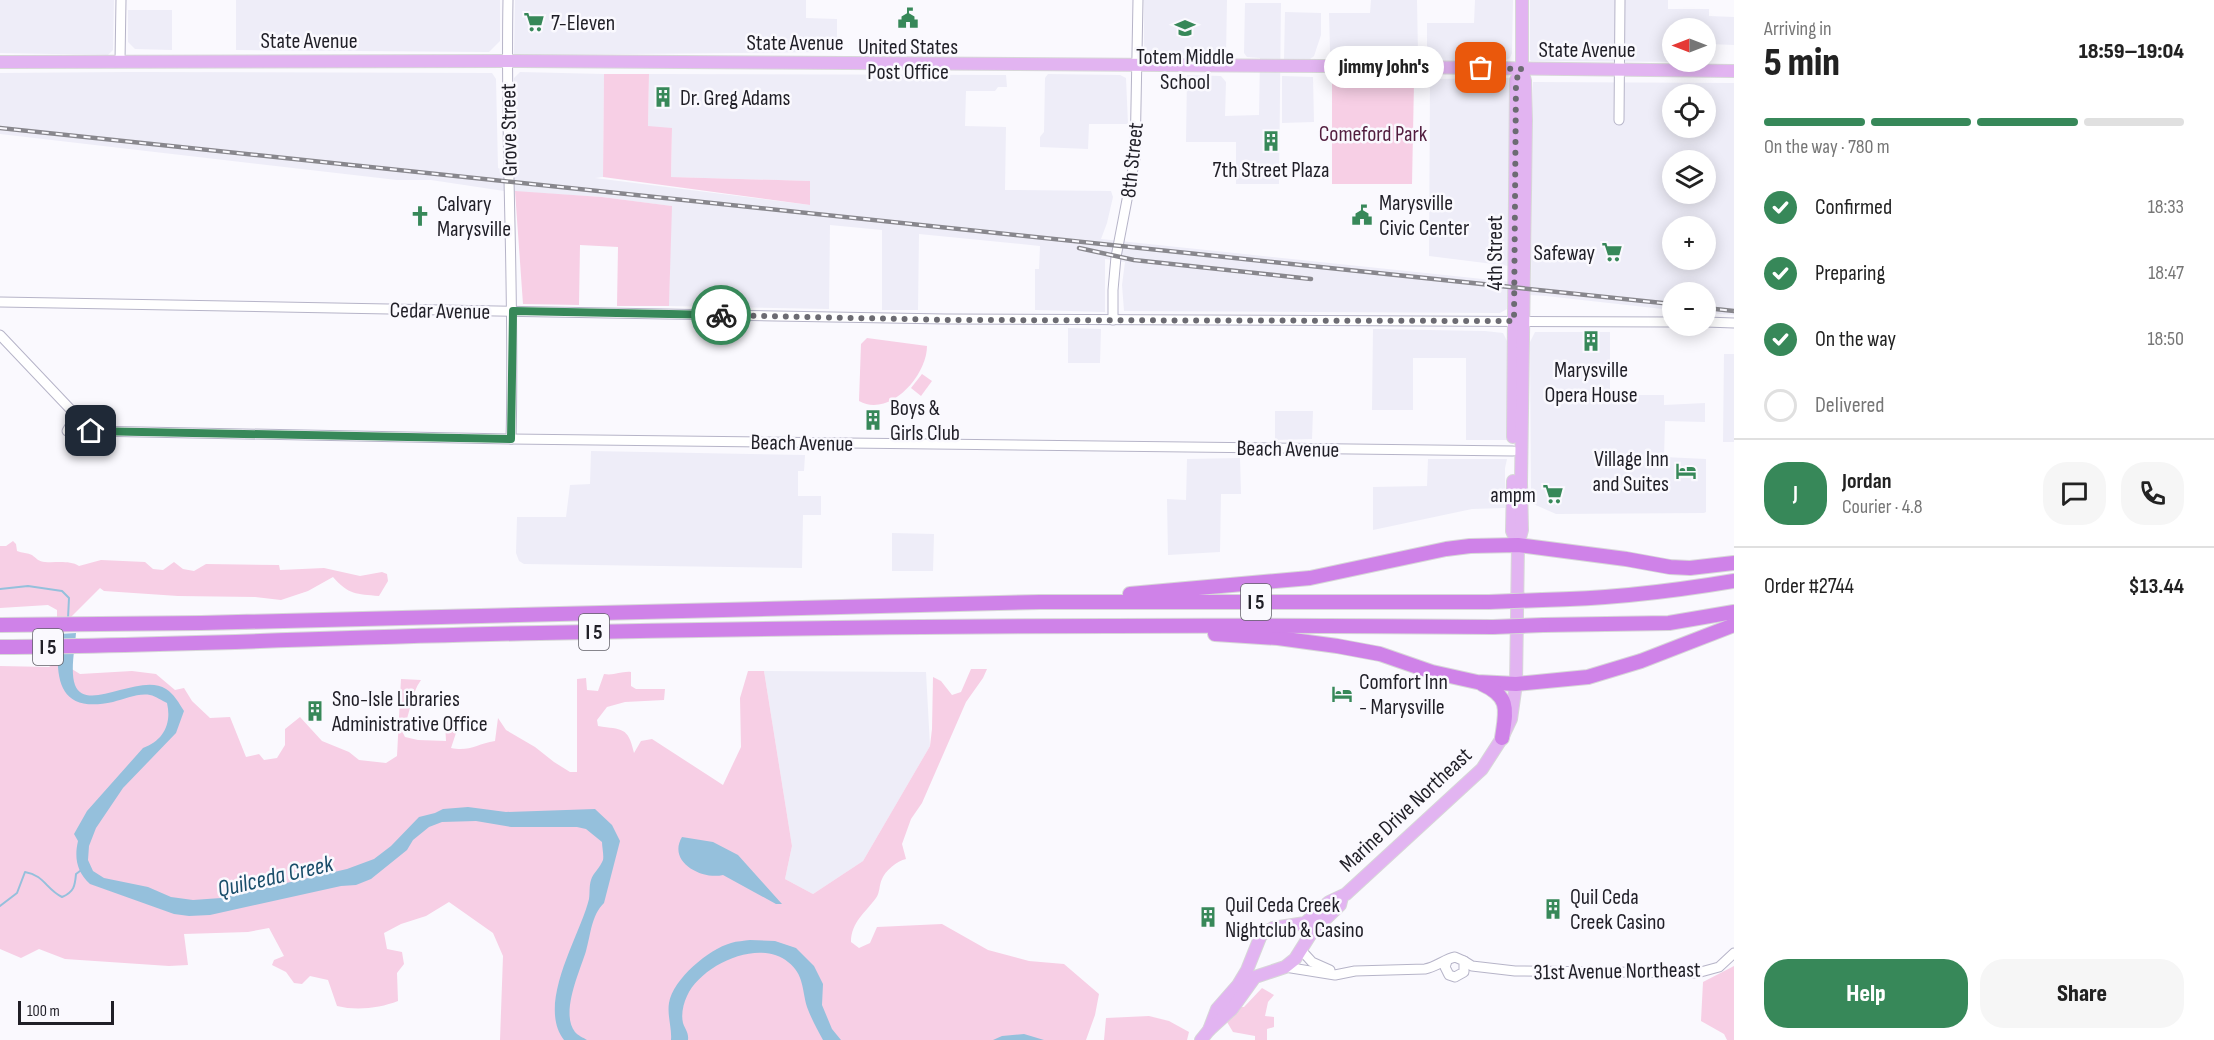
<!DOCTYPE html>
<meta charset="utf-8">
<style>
:root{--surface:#fff;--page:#f6f6f6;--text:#222;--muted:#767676;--line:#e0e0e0;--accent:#378859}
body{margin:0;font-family:"Sofia Sans Condensed",sans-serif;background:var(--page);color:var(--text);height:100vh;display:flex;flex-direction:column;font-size:22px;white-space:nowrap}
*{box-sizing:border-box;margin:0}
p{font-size:20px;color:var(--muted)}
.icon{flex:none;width:33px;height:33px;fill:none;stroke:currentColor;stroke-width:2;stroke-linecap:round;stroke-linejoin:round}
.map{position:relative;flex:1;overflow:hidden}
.details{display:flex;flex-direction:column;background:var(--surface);width:480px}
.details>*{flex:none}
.needle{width:39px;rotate:270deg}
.buttons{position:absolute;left:1662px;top:18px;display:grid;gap:12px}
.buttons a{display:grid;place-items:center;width:54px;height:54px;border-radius:50%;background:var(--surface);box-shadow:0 3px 15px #0003;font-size:30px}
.scale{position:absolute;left:18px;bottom:15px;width:96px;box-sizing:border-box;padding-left:6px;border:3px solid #201f27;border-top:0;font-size:16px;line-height:21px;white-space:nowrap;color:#201f27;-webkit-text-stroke:4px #faf9fe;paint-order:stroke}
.pin{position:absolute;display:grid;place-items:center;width:51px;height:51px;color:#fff;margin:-26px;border-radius:12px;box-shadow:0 3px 9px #0006}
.courier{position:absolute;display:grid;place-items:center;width:60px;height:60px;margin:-30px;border:4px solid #378859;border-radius:50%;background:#fff;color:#222;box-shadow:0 2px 8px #0007}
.bubble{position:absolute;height:42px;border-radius:21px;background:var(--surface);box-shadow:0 3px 15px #0003;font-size:20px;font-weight:800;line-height:42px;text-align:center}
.summary em{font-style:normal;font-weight:800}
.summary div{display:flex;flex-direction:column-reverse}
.summary{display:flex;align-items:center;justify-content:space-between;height:102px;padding:0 30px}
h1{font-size:39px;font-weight:800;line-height:45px}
.bar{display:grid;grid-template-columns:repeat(4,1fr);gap:9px 6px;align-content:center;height:72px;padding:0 30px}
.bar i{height:8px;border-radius:4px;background:var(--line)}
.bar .on{background:var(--accent)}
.bar p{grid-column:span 4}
.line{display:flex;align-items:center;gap:15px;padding:0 30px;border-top:2px solid var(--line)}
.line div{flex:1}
.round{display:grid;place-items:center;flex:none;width:63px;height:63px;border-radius:24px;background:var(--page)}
ol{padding:0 30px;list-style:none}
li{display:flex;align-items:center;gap:18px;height:66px}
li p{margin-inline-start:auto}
li .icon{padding:6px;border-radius:50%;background:var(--accent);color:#fff;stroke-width:4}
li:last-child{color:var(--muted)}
li i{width:33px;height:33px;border:3px solid var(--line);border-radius:50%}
.primary-button{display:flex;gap:12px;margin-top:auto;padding:12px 30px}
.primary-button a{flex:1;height:69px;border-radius:24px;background:var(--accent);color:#fff;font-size:24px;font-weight:800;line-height:69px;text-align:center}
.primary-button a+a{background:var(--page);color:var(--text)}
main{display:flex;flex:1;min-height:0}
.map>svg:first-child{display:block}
.built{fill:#eeedf8;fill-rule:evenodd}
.green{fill:#f7cfe5}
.water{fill:#95c0dc}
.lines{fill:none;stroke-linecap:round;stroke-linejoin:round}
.stream{stroke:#95c0dc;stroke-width:2}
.minor-casing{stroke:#b6b4c8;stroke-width:11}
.major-casing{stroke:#d7d7d8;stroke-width:14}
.highway-casing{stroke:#d7d7d8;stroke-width:16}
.minor{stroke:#fff;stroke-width:9}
.major{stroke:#e2b4f1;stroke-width:12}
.highway{stroke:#cf82e8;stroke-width:14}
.rail-casing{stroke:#88878d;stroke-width:4.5}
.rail{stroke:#faf9fe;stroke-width:2;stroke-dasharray:7;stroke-linecap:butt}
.highway-bridge-casing{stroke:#d7d7d8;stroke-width:16;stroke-linecap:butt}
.highway-bridge{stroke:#cf82e8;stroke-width:14}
.done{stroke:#6c6b72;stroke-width:6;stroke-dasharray:0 10.8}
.route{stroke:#378859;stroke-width:8}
.labels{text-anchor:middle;stroke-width:5;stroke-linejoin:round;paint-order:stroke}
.shield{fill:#faf9fe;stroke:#616068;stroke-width:1.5}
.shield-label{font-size:21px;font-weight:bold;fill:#201f27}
.poi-label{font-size:22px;fill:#201f27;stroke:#faf9fe;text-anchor:start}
.street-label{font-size:22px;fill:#201f27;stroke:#faf9fe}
.park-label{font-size:22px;fill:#531e3f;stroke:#faf9fe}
.water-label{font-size:24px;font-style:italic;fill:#194d6a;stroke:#faf9fe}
</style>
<main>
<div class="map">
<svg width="1734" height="1040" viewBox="0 0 1734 1040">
<rect width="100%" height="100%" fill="#faf9fe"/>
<g class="built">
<polygon points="0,0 114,0 113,50 108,55 0,53"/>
<polygon points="236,0 500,0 500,41 489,52 236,50"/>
<polygon points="515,0 806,0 806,18 837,19 837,48 832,52 514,55"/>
<polygon points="1144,0 1227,0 1226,56 1144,55"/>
<polygon points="1371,0 1417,0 1418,54 1415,58 1412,60 1332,59 1330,51 1329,13 1370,13"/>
<polygon points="1475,0 1513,0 1512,53 1510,58 1506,60 1497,61 1432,61 1427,55 1427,23 1474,23"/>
<path d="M1530,0h138v9h41v7l25,1v28l-25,-1v18l-178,-1 -1,-1zM1672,28h34v34h-34z"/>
<polygon points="1245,3 1281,3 1279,184 1236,184 1236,142 1186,142 1187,75 1221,76 1226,82 1225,116 1259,115 1260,58 1247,57 1244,53"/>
<polygon points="128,10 172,10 172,50 135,49 128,42"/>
<polygon points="1285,12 1321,13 1321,35 1314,56 1310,59 1284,59"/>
<path d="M129,72l363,1 4,6 2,89 18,8 -2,-98 6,-6 84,2 -1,103 -8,1 215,27v-24l-139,-4 1,-48 -24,-2 1,-53 357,1 1,12h-9l-3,4h-29l-1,35 41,1 -1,63 106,1 2,6 -6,26 -6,16 430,45 2,-202 201,1v232l-28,-2v-21h-34v18l-126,-14 -37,-2 -2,15 -7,4 -376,-2 -2,-26 3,-23 -20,-3v53l-70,-2v-41h4l1,-23 -121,-12 -1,76h-36v-80l-52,-5 -1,84 -160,-3 2,-100 -69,-9 -98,-6 -73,-11h-34l-397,-46v-61zM1672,94h34v34h-34zM1672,160h34v34h-34zM1672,226h34v34h-34z"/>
<polygon points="1048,74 1120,75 1126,78 1128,124 1089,124 1088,149 1040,147 1040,137 1044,132 1045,78"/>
<polygon points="1282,76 1313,77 1314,122 1282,123"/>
<polygon points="1509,78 1511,80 1509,266 1429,256 1430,79"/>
<polygon points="1068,328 1101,329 1100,363 1068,363"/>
<polygon points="1373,329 1485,331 1503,333 1508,343 1507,440 1466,440 1466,358 1413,358 1413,410 1372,410"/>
<polygon points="1535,332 1610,332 1610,395 1664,395 1664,405 1705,403 1705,422 1665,421 1664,457 1706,459 1706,512 1704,513 1556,514 1531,503 1530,342"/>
<polygon points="1724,354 1734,354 1734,442 1723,442"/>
<polygon points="1275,411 1313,411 1312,439 1275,440"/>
<polygon points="591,451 805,455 804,471 798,471 798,496 821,496 821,515 803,515 802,568 524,564 519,561 516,553 517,517 566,517 570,485 590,484"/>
<polygon points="1240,458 1241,494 1221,494 1220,552 1168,555 1167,499 1186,500 1187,459"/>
<polygon points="1428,459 1507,459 1505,468 1505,508 1472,509 1373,530 1373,487 1427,486"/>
<polygon points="892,533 934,534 933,571 892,571"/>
<polygon points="764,671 926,672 930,746 863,861 813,894 785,879 792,846"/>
</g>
<g class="green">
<polygon points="604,74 649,74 648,126 672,128 671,177 810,181 810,205 603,177"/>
<polygon points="1338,76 1408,77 1414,82 1412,184 1332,184 1332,80"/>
<polygon points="515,191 602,197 672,206 669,306 617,306 618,247 580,245 579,305 523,304"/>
<path d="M867,338l60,8c0,30 -38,72 -68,55l2,-57z"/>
<polygon points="922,374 932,381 921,396 911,388"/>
<path d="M13,541l3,3 1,7c5,2 11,2 15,4 4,3 7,7 13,7 11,1 24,-2 34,4l22,-6 44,2 8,7 10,1 11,-8 9,7 11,2 12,-7 73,1 1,5 44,-2 36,8 22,-4 5,2 1,7 -9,15c-23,-2 -30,-1 -46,-19l-25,14 -27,9 -26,-3 -77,-1 -74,-5 -4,-3 -43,43v-21l-9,-5 -48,3v-62h6z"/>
<path d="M57,660l23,14 52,-3 24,3 19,16 9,-2 8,13 18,17 20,-1 16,40 13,-3 5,6 13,-2 8,-13v-16l15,-12 22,24 27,11 10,8 27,3 11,-7 4,-77 20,1c-11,15 -10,34 -19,51l3,6 13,3 28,1 -1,-19 5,-1 9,3 -8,24c18,4 26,-4 44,-7l3,-23 8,12 29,17 19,15 16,10h7v-93l9,-1 1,12 11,1 6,-17c10,2 17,-3 27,-2v14l5,3h29l-1,11 -39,2 -18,5 -10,13 1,6c24,4 30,0 36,27l7,-12 11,-2 71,46 18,-38 -1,-49 8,-27h16l28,175 -7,33 28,15 50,-33 67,-115 2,-17 1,-52 8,4 11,14 9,-3 10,-23h16l-4,9 -17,24 -44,101 -11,16 -9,25 4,15c-9,2 -21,12 -24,20 -3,6 -2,14 -6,19 -10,14 -25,24 -25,44l8,6 11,-5 7,-16 65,-3 46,26 41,11 35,3 35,30 -4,21 -9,25h-586l3,-84 -10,-23 -44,-31 -23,14 -25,8 -17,9 3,16 15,3 2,12 -7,9 1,28c-18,7 -41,10 -61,5l-9,-26 -18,-4 -8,8 -8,-1 -8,-11 -14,-7 2,-5 10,-4 -15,-28 -21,4 -64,2 4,31 -19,1 -104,-7 -26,-10 -18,9 -21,-9v-283l49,1z"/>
<polygon points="1734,966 1734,1040 1727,1040 1724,1034 1701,1021 1703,982"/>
<polygon points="1262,988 1274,995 1268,1002 1265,1016 1274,1017 1274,1027 1267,1029 1267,1040 1255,1040 1255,1036 1233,1032 1227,1022 1236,1007 1244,1007"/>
<polygon points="1149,1016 1169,1021 1189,1032 1187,1040 1104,1040 1106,1018"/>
</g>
<g class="water">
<path d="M76,633c-1,15 -6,38 -1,52 11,29 65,-13 91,4 8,5 13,14 18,22l-8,22 -53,55 -27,40 -7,18 -1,14 5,11 11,7 44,9 23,10 22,3 28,-2 126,-29 27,-10 17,-13 28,-29 16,-4 8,-4 25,-2 38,5 89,-3 17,16 8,16 -16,62c-13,13 -13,31 -18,48 -6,20 -26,62 -11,81 2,3 9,6 12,8h-23c-28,-36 16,-104 25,-141 1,-6 0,-13 2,-19 2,-7 9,-12 12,-20 1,-5 -1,-13 -1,-18l-16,-13 -9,-2h-66l-35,-6 -34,1 -13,5 -16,13 -6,10 -36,29 -15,6 -15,1 -131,29 -21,1 -15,-2 -84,-30c-13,-12 -16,-26 -12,-43l-4,-7 13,-23 56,-63c20,-7 29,-24 24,-45 -5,-2 -11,-7 -17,-8 -12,-2 -25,4 -37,7 -56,12 -58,-24 -54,-68z"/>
<path d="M682,837l31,5 25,13 44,49h-6l-53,-29c-21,5 -56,-13 -41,-38z"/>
<path d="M750,940l25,1 21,7 18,18 9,18 -1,21 10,24 9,11h-18c-6,-11 -12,-22 -16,-33 -5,-17 -3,-33 -19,-45 -29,-24 -87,3 -101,34 -4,8 -6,19 -4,27 2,6 6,10 5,17h-17c1,-12 -4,-25 -2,-37 4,-24 40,-54 62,-60 6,-2 13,-2 19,-3z"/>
<polygon points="1024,1034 1044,1040 993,1040 1002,1036"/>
</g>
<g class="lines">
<g class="stream">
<polyline points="0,589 28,586 62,591 69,598 68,618"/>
<path d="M0,906l17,-13 8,-21c19,3 21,17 37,25 12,-5 13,-11 14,-23l4,-3"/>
</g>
<g class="minor-casing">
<g id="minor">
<path d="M508,0c-3,146 7,293 3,439"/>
<polyline points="120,61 121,0"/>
<polyline points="1619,120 1620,0"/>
<polyline points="0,302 945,319 1672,322"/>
<polyline points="1113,320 1113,290 1116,257 1135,158 1138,0"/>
<polyline points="1706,322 1734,323"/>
<polyline points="0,335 91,431 511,439 1513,451"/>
<polyline points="67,431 76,416"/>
<polyline points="1301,950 1312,962 1330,970"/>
<polyline points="1464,961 1472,966 1515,971 1697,973 1719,967 1734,953"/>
<path d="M1285,967l50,8 20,-4 70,-2c11,-2 20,-10 30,-12l9,4v11l-9,5 -6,-2 -4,-8 2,-6"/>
</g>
</g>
<g class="major-casing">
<g id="major">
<polyline points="0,62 516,61 1324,66 1734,71"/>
<polyline points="1513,437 1516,80 1522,69"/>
<polyline points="1513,481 1512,531 1518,545"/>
<polyline points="1209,1030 1217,1009 1238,985 1247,970 1261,935 1273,928 1305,923 1329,902 1346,894 1482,769 1502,738 1511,719 1516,684 1518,545 1522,530 1521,483 1526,120 1525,81 1522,69 1522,0"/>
<polyline points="1201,1040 1209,1030 1232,1009 1255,977 1285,967 1295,959 1312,932 1340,905 1342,897"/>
</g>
</g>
<g class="highway-casing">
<g id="highway">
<polyline points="1130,594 1310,578 1446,549 1470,546 1518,545 1626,559 1670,567 1690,568 1734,563"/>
<path d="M1542,600c66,-1 127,-8 192,-19"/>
<polyline points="0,625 201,623 1040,602 1489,602"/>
<polyline points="1543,625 1669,623 1734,612"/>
<polyline points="1215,634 1278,638 1337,646 1380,654 1432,672 1477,682 1516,684 1588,677 1641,661 1734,625"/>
<path d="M0,647c180,-1 360,-11 540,-14 317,-7 635,-9 953,-6"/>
<path d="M1482,684c29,13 24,27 20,54"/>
</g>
</g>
<use href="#minor" class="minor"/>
<use href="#major" class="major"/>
<use href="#highway" class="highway"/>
<g class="rail-casing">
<g id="rail">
<polyline points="0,128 1672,304"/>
<polyline points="1079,248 1134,260 1311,279"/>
<polyline points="1706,308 1734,311"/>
</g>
</g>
<use href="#rail" class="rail"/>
<g class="highway-bridge-casing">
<g id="highway-bridge">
<polyline points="1489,602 1542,600"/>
<polyline points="1493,627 1543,625"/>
</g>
</g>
<use href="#highway-bridge" class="highway-bridge"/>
</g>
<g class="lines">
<polyline class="done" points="721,315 945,320 1514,321 1516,80 1522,69 1481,68"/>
<polyline class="route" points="91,431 511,439 513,311 721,315"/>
</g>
<defs>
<g id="civic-bare" transform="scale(1.62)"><path d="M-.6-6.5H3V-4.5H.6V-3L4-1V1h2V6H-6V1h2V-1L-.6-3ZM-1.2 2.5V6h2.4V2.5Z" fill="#378859" stroke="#faf9fe" stroke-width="2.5" paint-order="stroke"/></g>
<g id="supermarket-bare" transform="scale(1.62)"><path d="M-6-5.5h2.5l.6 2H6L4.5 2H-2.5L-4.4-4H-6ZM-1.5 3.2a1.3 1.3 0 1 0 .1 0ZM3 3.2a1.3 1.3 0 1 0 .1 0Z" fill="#378859" stroke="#faf9fe" stroke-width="2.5" paint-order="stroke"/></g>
<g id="school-bare" transform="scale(1.62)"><path d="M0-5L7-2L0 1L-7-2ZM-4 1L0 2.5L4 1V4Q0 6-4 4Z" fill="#378859" stroke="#faf9fe" stroke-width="2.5" paint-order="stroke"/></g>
<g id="building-bare" transform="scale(1.62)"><path d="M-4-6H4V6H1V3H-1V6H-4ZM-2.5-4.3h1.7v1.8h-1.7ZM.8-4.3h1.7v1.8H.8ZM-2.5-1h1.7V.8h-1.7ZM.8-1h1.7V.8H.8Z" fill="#378859" stroke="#faf9fe" stroke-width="2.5" paint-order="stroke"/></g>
<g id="church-bare" transform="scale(1.62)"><path d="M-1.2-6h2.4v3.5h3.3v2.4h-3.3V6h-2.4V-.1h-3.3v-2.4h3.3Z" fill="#378859" stroke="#faf9fe" stroke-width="2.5" paint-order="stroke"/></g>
<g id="hotel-bare" transform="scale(1.62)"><path d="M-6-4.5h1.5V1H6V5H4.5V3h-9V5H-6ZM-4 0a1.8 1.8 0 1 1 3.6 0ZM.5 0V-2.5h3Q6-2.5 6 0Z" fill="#378859" stroke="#faf9fe" stroke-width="2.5" paint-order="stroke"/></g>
</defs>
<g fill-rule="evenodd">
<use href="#civic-bare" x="908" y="18"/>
<use href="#supermarket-bare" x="534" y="22"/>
<use href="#school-bare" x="1185" y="28"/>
<use href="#building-bare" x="663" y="97"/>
<use href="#building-bare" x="1271" y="141"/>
<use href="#civic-bare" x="1362" y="215"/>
<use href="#church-bare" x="420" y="216"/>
<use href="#supermarket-bare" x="1612" y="252"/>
<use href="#building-bare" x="1591" y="341"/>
<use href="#building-bare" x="873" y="420"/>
<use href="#hotel-bare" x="1686" y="471"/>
<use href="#supermarket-bare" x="1553" y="494"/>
<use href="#hotel-bare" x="1342" y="694"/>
<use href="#building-bare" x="315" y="711"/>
<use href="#building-bare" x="1553" y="909"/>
<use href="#building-bare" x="1208" y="917"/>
</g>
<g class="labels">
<g class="shield">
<rect x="1241" y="584" width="30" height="36" rx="4.5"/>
<rect x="579" y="614" width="30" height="36" rx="4.5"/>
<rect x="33" y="629" width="30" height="36" rx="4.5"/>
</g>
<g class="shield-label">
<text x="1256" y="609">I 5</text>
<text x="594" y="639">I 5</text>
<text x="48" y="654">I 5</text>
</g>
<g class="poi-label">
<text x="551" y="30">7-Eleven</text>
<text x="908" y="54" text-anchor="middle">United States<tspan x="908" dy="25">Post Office</tspan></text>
<text x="1185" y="64" text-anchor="middle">Totem Middle<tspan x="1185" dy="25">School</tspan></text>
<text x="680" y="105">Dr. Greg Adams</text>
<text x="1271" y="177" text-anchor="middle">7th Street Plaza</text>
<text x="1379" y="210">Marysville<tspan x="1379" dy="25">Civic Center</tspan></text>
<text x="437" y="211">Calvary<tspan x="437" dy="25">Marysville</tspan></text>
<text x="1595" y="260" text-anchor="end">Safeway</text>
<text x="1591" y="377" text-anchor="middle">Marysville<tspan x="1591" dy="25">Opera House</tspan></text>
<text x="890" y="415">Boys &amp;<tspan x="890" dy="25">Girls Club</tspan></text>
<text x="1669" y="466" text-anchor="end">Village Inn<tspan x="1669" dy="25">and Suites</tspan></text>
<text x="1536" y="502" text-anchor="end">ampm</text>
<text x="1359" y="689">Comfort Inn<tspan x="1359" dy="25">- Marysville</tspan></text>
<text x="332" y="706">Sno-Isle Libraries<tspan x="332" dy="25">Administrative Office</tspan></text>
<text x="1570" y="904">Quil Ceda<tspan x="1570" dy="25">Creek Casino</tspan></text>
<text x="1225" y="912">Quil Ceda Creek<tspan x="1225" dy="25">Nightclub &amp; Casino</tspan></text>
</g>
<g class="street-label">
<text x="309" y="48">State Avenue</text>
<text x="795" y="50">State Avenue</text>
<text x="1587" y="57">State Avenue</text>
<text transform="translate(508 130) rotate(-91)" y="8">Grove Street</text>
<text transform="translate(1131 160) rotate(-84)" y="8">8th Street</text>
<text transform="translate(1494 253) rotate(-90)" y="8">4th Street</text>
<text transform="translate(440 310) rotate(1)" y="8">Cedar Avenue</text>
<text transform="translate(802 442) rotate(1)" y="8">Beach Avenue</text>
<text transform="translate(1288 448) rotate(1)" y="8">Beach Avenue</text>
<text transform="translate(1405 809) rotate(-43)" y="8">Marine Drive Northeast</text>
<text transform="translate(1617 970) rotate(-1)" y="8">31st Avenue Northeast</text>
</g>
<g class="park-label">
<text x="1373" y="141">Comeford Park</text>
</g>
<g class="water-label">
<text transform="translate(275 876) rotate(-13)" y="8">Quilceda Creek</text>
</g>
</g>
</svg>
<div class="buttons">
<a><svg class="needle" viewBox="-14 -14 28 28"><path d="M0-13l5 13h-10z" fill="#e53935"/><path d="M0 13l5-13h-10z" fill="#767676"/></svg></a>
<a><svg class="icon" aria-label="locate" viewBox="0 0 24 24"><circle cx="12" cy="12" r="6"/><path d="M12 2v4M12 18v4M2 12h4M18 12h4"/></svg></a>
<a><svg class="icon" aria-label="layers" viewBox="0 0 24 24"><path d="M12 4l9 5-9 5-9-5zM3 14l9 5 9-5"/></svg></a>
<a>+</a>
<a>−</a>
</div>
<div class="scale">100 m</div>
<div class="pin" style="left:1481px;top:68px;background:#ea580c"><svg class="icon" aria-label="bag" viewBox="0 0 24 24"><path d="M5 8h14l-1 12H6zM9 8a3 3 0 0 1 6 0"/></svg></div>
<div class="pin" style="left:91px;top:431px;background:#1f2937"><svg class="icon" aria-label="home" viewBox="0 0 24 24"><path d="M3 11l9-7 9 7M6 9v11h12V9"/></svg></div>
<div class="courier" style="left:721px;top:315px"><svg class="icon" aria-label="bike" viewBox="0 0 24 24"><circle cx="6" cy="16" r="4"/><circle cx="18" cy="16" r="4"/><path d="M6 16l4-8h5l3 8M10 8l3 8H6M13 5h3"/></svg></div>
<div class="bubble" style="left:1324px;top:46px;width:120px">Jimmy John's</div>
</div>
<section class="details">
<div class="summary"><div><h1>5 min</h1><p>Arriving in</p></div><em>18:59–19:04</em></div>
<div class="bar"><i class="on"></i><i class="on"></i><i class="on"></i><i></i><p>On the way · 780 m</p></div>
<ol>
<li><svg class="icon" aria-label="check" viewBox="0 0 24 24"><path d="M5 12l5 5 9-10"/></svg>Confirmed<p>18:33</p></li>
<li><svg class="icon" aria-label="check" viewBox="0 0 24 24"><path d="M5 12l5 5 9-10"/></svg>Preparing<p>18:47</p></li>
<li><svg class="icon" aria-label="check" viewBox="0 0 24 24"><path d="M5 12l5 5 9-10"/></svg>On the way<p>18:50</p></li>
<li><i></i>Delivered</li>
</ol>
<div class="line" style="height:108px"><b class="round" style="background:var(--accent);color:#fff">J</b><div><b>Jordan</b><p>Courier · 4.8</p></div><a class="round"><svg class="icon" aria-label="chat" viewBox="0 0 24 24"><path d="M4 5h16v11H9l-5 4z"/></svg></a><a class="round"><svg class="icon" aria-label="phone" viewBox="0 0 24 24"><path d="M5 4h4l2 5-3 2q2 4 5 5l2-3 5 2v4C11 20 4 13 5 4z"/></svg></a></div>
<div class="line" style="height:78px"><div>Order #2744</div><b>$13.44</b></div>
<div class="primary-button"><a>Help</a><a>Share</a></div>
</section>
</main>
